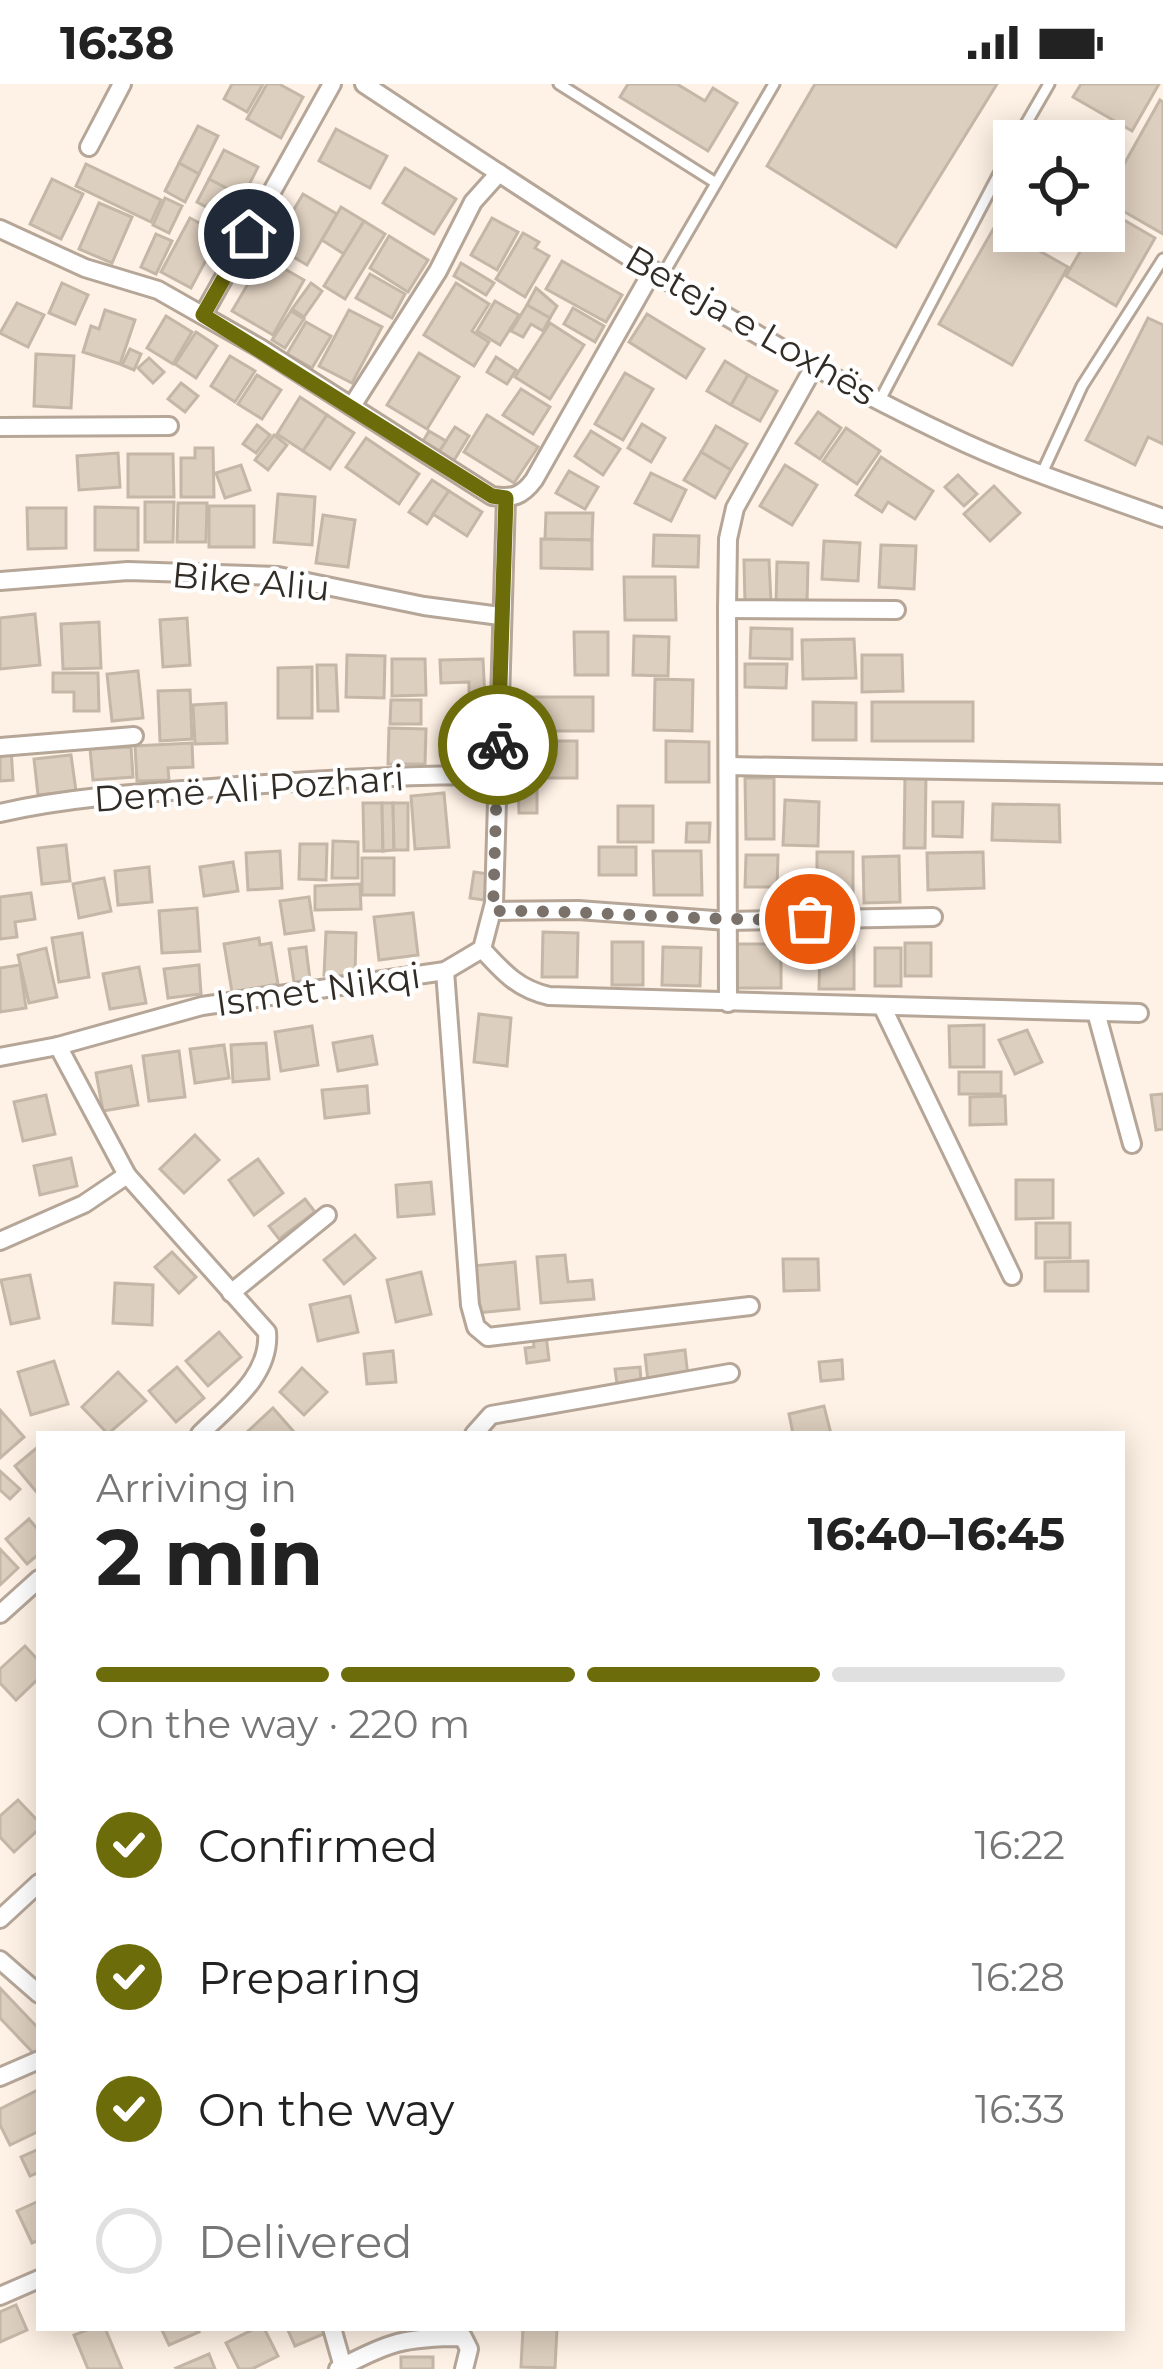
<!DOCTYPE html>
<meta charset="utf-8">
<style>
:root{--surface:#fff;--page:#f6f6f6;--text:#222;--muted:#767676;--line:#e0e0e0;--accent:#6d6c0a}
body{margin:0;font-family:Montserrat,sans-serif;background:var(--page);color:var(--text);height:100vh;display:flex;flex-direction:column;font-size:45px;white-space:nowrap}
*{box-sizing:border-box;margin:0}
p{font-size:39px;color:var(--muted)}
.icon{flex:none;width:66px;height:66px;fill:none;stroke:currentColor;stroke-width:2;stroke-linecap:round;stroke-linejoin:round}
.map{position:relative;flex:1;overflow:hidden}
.details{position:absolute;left:36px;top:1347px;width:1089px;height:900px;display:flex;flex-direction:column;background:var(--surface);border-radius:0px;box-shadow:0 6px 30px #0003}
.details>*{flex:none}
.buttons{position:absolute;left:993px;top:36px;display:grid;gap:24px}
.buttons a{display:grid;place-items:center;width:132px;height:132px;border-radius:0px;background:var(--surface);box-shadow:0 6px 30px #0003;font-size:60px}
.pin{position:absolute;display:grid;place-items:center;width:102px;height:102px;color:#fff;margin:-51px;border:6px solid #fff;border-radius:50%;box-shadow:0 3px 12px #0007}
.courier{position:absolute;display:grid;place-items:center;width:120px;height:120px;margin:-60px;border:9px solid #6d6c0a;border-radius:50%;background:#fff;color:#222;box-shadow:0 3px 15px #0007}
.overview em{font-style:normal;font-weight:700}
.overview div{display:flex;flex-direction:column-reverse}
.overview{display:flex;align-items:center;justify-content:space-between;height:204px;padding:0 60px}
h1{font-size:78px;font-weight:700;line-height:90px}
.bar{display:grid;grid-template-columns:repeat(4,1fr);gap:18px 12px;align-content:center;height:144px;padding:0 60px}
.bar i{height:15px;border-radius:9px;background:var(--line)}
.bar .active{background:var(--accent)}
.bar p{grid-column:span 4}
ol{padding:0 60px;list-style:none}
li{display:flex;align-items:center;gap:36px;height:132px}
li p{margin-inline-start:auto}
li .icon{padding:12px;border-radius:50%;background:var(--accent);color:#fff;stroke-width:4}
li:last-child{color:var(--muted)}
li i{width:66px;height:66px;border:6px solid var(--line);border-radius:50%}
.status{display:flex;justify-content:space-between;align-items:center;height:84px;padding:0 60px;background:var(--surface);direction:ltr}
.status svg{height:33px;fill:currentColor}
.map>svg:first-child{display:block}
.building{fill:#ddcfbf;stroke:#c4b7a7;stroke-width:3}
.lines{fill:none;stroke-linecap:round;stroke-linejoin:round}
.service-casing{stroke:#b5a698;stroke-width:15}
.minor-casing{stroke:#b5a698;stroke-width:22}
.service{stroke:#fff;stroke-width:9}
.minor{stroke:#fff;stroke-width:16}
.done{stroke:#79716a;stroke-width:12;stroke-dasharray:0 21.6}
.route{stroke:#6d6c0a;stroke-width:15}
.labels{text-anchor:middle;stroke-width:9;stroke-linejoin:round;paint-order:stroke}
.street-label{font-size:36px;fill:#322c27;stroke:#fff}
</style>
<div class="status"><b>16:38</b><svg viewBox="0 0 49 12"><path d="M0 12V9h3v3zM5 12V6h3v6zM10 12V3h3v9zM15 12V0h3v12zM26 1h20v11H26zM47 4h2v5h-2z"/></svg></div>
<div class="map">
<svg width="1163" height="2285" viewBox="0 0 1163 2285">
<rect width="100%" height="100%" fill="#fef1e5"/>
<g class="building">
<polygon points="232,0 263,0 247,28 224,15"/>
<polygon points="267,0 279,0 303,13 281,54 247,35"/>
<polygon points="628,0 677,0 705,17 713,4 737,19 708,67 620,13"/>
<polygon points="815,0 997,0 896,163 767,82"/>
<polygon points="1081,0 1159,0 1132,47 1073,13"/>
<polygon points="1160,16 1163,18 1163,150 1104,116"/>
<polygon points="198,42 218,52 199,90 179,79"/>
<polygon points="336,45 387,72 370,104 319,77"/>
<polygon points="224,66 258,83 243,113 209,95"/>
<polygon points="179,79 199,90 185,118 165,107"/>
<polygon points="86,80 161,116 151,138 76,102"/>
<polygon points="405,84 456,115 434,150 383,119"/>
<polygon points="52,95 83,110 61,155 30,140"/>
<polygon points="209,95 243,113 231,136 197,118"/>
<polygon points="303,110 337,130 307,181 273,161"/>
<polygon points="165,114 182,122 169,149 153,141"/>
<polygon points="99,119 132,133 112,179 79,165"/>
<polygon points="341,123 364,137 344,170 322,156"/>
<polygon points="1105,125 1155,154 1116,222 1066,192 1092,147 1104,147"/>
<polygon points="190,134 220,150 191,204 161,188"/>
<polygon points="492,134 518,148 497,186 471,171"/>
<polygon points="364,137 385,150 345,215 324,202"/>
<polygon points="995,142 1068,183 1012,281 939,240"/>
<polygon points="523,149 539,158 535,164 549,172 525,213 496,195"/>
<polygon points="156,150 172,157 156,190 141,183"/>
<polygon points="389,152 428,176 408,208 370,184"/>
<polygon points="264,173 304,196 273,251 232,227"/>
<polygon points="562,177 622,211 606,238 546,205"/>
<polygon points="461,179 494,199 486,211 454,192"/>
<polygon points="370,190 405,210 392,234 356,214"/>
<polygon points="62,199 88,211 75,240 49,229"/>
<polygon points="311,199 322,207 304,233 292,225"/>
<polygon points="456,199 489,220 472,247 489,258 474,282 424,251"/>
<polygon points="536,204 557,222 550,234 527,221"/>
<polygon points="495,217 519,231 500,261 477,247"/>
<polygon points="17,219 44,231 28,263 0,249"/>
<polygon points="527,221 550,234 543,247 531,240 523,253 511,247"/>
<polygon points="573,224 604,242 595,258 564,240"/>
<polygon points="105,226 135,236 120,280 83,268 91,242 99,245"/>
<polygon points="349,226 382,243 352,299 319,282"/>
<polygon points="291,227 304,235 285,264 272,256"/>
<polygon points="647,230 704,265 686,294 629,258"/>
<polygon points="166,232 192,248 173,280 147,264"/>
<polygon points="1148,234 1163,241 1163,360 1148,353 1135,381 1086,356"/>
<polygon points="306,238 331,252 312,284 287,270"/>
<polygon points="550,239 584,261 550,315 515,293"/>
<polygon points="196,248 217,262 196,294 175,280"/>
<polygon points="130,265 141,270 134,286 122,281"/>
<polygon points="419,269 459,293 427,345 387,321"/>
<polygon points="36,270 74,272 71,324 34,322"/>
<polygon points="230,272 255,287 235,318 211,302"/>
<polygon points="496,273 516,286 507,300 487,288"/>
<polygon points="149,274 164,288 153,299 138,284"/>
<polygon points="725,277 748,291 731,321 707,307"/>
<polygon points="625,289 653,305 623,356 595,340"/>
<polygon points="257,291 281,306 262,335 238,320"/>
<polygon points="748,291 777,307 760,337 731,321"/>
<polygon points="181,299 198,312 185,328 168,315"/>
<polygon points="521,305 550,323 533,350 503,331"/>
<polygon points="300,313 327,331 303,367 277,350"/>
<polygon points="818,328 841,344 820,375 796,359"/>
<polygon points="327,331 354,349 330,385 303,367"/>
<polygon points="487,331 538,363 514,399 464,368"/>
<polygon points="642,340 665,354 651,378 628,364"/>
<polygon points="257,341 270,351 256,369 243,360"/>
<polygon points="716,342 747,360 731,386 701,368"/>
<polygon points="455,343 469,352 453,378 438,369"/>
<polygon points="846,344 880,367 857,400 823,377"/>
<polygon points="429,347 446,357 438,369 422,359"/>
<polygon points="591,347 620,365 603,391 575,372"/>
<polygon points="274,351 287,361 268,386 255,376"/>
<polygon points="366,354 419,390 399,420 346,383"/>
<polygon points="195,364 213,364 214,413 181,413 181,374 195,374"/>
<polygon points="701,368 731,386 715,414 684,396"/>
<polygon points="118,369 120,403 79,406 77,372"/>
<polygon points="128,370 173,370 174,413 128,413"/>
<polygon points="881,373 933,407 915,435 888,418 882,428 856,411"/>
<polygon points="241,381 250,406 225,414 216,389"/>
<polygon points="785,381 817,401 792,441 760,422"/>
<polygon points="569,387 598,403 585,425 556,409"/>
<polygon points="651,389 686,406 671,437 635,419"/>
<polygon points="958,391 977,410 964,422 945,403"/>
<polygon points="432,396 449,407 427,440 409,428"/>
<polygon points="994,402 1020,429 990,457 964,430"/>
<polygon points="449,407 482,428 467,452 433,430"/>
<polygon points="278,410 315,413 312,461 274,458"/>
<polygon points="145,418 174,418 173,458 145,458"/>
<polygon points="178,419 207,419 206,458 177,458"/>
<rect x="209" y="422" width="45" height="41"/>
<polygon points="95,423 138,424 138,466 95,466"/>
<polygon points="27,424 66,424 66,464 28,465"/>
<polygon points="546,429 593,429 592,456 545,455"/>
<polygon points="323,431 355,436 348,483 316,479"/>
<polygon points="654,451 699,452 698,483 653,482"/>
<polygon points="541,455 592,456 592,485 541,484"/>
<polygon points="824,457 860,459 858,497 822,495"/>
<polygon points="881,461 916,462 914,505 879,503"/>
<polygon points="744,476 769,476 771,518 745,519"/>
<polygon points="777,478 808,479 807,519 776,518"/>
<polygon points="624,493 675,493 676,536 625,536"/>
<polygon points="35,530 40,581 0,585 0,534"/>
<polygon points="187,534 190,581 163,583 160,536"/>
<polygon points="99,538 101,584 63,585 61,540"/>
<polygon points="751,544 792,545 792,575 750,574"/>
<polygon points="574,548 608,548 608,591 575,591"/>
<polygon points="634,552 669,553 668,592 633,591"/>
<polygon points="854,555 856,594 803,595 802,556"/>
<polygon points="347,571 385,572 384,614 346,613"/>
<polygon points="862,571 902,571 903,607 862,608"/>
<polygon points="392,575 425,575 426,611 392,612"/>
<polygon points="483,575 485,615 469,616 469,598 441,599 440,576"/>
<polygon points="745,580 787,580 786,604 745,603"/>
<polygon points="317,581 336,581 338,627 318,627"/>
<polygon points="312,583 312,634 278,634 278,584"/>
<polygon points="138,587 143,634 112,637 107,590"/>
<polygon points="53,589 98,589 99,627 74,627 74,608 53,608"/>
<polygon points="655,595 693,596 692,647 654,646"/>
<polygon points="190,606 192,655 160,657 158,607"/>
<polygon points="520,613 593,613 593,647 519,647"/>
<polygon points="391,616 421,616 421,640 390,640"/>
<polygon points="813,618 856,619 856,656 813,656"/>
<rect x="872" y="618" width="101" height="39"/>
<polygon points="226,619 227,659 195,660 193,621"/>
<polygon points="485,629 487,667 469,668 468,630"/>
<polygon points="389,644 426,645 425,680 388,680"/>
<rect x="525" y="657" width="52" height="37"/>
<polygon points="666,657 709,658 709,698 666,698"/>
<polygon points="192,659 193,683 168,684 169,696 137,697 135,662"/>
<polygon points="131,663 133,693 93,696 90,665"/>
<polygon points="0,664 11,664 13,696 0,697"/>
<polygon points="71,671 76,707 38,711 34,675"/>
<polygon points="905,691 926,691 925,764 904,764"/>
<polygon points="745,694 774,694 774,755 746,755"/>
<polygon points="518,697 537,697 537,729 519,729"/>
<polygon points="444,709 449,763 415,765 411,712"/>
<polygon points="785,716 819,718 818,762 783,761"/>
<polygon points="933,718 963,718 962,753 933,752"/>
<polygon points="363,719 382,719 383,767 364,767"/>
<polygon points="382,719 393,719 394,766 383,767"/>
<polygon points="393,719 408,719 408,766 394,766"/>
<polygon points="993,720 1059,721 1060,758 992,756"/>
<rect x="618" y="722" width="35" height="36"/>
<polygon points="687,739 710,739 709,758 686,758"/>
<polygon points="333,757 358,758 358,794 332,794"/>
<polygon points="300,760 327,760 326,796 299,795"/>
<polygon points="66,761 70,797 42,800 38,764"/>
<rect x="599" y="763" width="37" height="28"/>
<polygon points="280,767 282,804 248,806 246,769"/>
<polygon points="653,767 701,767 702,811 654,811"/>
<rect x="817" y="768" width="36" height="41"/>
<polygon points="983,768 984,804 928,806 927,769"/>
<polygon points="746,771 778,771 777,803 745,803"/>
<polygon points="899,772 900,818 864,819 863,773"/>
<rect x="362" y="774" width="32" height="37"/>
<polygon points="233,778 238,807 204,812 200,783"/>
<polygon points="149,783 152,818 118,821 115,787"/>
<polygon points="474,788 488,790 484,816 470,814"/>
<polygon points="104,794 111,827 79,834 73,800"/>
<polygon points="360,800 361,825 315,826 315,802"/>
<polygon points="31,809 35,835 15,838 17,853 0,855 0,813"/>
<polygon points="309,813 314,846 285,850 280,817"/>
<polygon points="197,824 200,867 162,869 159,827"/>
<polygon points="413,829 418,871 379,876 374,833"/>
<polygon points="326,848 356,849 355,892 324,891"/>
<polygon points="543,848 578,849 577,893 542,893"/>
<polygon points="82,849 89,893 59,898 52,854"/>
<polygon points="259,854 260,861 271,859 278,900 232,908 224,860"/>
<polygon points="820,855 854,856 854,905 819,905"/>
<rect x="612" y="858" width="31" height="43"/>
<rect x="905" y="859" width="26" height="33"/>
<rect x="737" y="860" width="44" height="44"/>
<polygon points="306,863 310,896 294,898 289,865"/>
<polygon points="663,863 701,864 700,902 662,901"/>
<polygon points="46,864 57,913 29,919 18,871"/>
<rect x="875" y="864" width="26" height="38"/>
<polygon points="20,881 26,924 0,928 0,884"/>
<polygon points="199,881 201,910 168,914 164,885"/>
<polygon points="139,883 146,919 110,925 103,890"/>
<polygon points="479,930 511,934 507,982 474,978"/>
<polygon points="984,941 984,983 950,983 949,942"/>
<polygon points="312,942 318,981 281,987 275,948"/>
<polygon points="1027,946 1042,978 1015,990 999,956"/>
<polygon points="372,952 377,980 338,987 333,959"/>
<polygon points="266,959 269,995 233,998 231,961"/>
<polygon points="224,961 229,994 195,999 190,965"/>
<polygon points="179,967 185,1013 149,1017 143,972"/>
<polygon points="131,982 138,1021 103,1027 96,989"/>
<rect x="959" y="988" width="42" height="22"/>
<polygon points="367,1002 369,1029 325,1034 322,1006"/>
<polygon points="1163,1010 1163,1045 1156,1046 1151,1011"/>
<polygon points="46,1011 55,1050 23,1057 14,1018"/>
<polygon points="1005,1012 1006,1040 970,1041 970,1013"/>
<polygon points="195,1051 219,1076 184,1109 160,1085"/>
<polygon points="71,1074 77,1102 40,1111 34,1082"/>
<polygon points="258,1075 283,1109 254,1131 229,1096"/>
<polygon points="1016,1096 1053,1096 1053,1134 1016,1135"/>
<polygon points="431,1098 434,1130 398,1133 396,1101"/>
<polygon points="305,1115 315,1128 279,1155 269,1142"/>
<rect x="1036" y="1139" width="34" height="35"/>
<polygon points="355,1151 375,1174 344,1200 324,1176"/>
<polygon points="172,1168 196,1193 179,1209 155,1183"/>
<polygon points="565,1171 568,1198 592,1196 594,1215 541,1219 537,1173"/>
<polygon points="783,1175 818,1175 819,1206 784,1207"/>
<polygon points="1088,1177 1088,1207 1045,1207 1045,1178"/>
<polygon points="515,1178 519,1225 476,1229 472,1182"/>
<polygon points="421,1188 431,1230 396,1238 387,1196"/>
<polygon points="30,1191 39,1234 11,1240 1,1196"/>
<polygon points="115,1199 153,1201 152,1241 113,1239"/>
<polygon points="350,1212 358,1248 318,1257 310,1221"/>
<polygon points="219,1248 241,1273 208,1302 186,1277"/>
<polygon points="546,1251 549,1276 527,1279 525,1264 534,1263 533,1253"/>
<polygon points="685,1266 688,1293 648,1297 645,1271"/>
<polygon points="393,1267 396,1298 367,1300 364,1270"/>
<polygon points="842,1276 843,1295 821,1297 819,1278"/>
<polygon points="54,1277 68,1320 31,1331 18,1288"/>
<polygon points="177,1283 204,1314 176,1338 149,1307"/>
<polygon points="640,1283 641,1298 617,1300 615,1285"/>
<polygon points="302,1284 327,1308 304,1331 280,1308"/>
<polygon points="118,1288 146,1317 108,1350 82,1323"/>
<polygon points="824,1322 831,1350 793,1350 789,1330"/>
<polygon points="273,1324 295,1349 249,1350 247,1348"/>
<polygon points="0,1326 24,1353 0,1374"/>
<polygon points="39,1362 39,1411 15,1382"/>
<polygon points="0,1387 20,1405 10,1415 0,1406"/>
<polygon points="29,1435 39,1447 39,1470 27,1480 6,1455"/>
<polygon points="0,1465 18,1484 0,1501"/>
<polygon points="25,1562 39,1577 39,1594 16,1616 0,1599 0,1585"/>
<polygon points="18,1716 39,1738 39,1745 14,1768 0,1753 0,1732"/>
<polygon points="0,1904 39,1945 39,1975 0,1934"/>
<polygon points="38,2006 39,2047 10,2061 0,2041 0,2025"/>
<polygon points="39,2065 39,2088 30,2092 21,2073"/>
<polygon points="39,2117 39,2156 32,2159 17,2127"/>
<polygon points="16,2221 27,2246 0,2258 0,2228"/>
<polygon points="92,2244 105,2244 122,2285 88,2285 74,2251"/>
<polygon points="161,2244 197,2244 199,2248 169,2261"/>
<polygon points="256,2244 264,2244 278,2272 252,2285 239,2285 226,2259"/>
<polygon points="287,2244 324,2244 326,2249 295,2262"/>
<polygon points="523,2244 557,2244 555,2284 521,2283"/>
<polygon points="209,2270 215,2285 177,2285 176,2284"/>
<rect x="401" y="2273" width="32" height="12"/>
</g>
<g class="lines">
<g class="service-casing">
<g id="service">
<polyline points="559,0 716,99"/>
<polyline points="1016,57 1049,0"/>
<polyline points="662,192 774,0"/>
<polyline points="880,316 1014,61"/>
<polyline points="1042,389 1082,302 1163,175"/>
</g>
</g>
<g class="minor-casing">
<g id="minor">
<path d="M364,0c189,125 380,255 586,352 69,33 141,56 213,82"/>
<polyline points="89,63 122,0"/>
<path d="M0,145l85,39 73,22 102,58 232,148c21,3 30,0 42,-16l119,-210"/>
<polyline points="203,231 332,0"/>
<polyline points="815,281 735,424 728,455 727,525 896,526"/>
<polyline points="352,322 438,187 473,118 499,89"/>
<polyline points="0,343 169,342"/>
<polyline points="0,497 128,487 278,492 424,522 500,532"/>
<polyline points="727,525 728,919"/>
<polyline points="0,663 134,652"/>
<polyline points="728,682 1163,690"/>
<path d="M0,729c69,-16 141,-20 212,-25 95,-8 191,-13 287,-13"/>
<polyline points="493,827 578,826 728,837 933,833"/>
<path d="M482,865c22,24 36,40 67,47l590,17"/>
<polyline points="445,887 470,1221 476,1243 488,1253 750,1222"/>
<polyline points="882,922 1012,1192"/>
<polyline points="1096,928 1132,1060"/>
<path d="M58,962l69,129 140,157c4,44 -39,74 -67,102"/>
<polyline points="0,973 58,962 202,922 445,887 482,865 494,819 506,414"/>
<polyline points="0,1157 84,1120 127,1091"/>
<polyline points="231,1209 327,1131"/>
<polyline points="474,1350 491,1331 730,1289"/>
<polyline points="0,1530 39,1495"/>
<polyline points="0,1835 39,1799"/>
<polyline points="0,1876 39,1910"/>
<polyline points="0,1993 39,1976"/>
<polyline points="0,2212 39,2195"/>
<polyline points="332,2244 343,2283"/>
<path d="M338,2285c51,-27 66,-32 125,-32l6,12 -5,20"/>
</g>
</g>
<use href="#service" class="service"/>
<use href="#minor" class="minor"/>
</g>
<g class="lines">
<path class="done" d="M498,661l-5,166c106,-1 211,11 317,8"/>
<polyline class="route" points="249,150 203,231 492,412 506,414 498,661"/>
</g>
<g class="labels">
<g class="street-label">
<text transform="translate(751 241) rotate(30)" y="13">Beteja e Loxhës</text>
<text transform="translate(251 497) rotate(5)" y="13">Bike Aliu</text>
<text transform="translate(249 704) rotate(-4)" y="13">Demë Ali Pozhari</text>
<text transform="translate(318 905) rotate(-8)" y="13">Ismet Nikqi</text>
</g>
</g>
</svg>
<div class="buttons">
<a><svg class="icon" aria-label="locate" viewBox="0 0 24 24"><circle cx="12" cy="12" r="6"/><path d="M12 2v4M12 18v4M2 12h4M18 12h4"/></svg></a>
</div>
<div class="pin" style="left:810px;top:835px;background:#ea580c"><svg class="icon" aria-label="bag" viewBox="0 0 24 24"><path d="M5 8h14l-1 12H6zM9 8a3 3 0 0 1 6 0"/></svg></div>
<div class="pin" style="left:249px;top:150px;background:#1f2937"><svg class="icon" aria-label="home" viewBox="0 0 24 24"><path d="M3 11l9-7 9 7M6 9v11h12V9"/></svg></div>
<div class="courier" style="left:498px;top:661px"><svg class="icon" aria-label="bike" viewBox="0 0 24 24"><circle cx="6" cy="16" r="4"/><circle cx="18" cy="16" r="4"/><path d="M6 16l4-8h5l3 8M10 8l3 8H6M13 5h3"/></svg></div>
<section class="details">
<div class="overview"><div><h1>2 min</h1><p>Arriving in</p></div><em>16:40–16:45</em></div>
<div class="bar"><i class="active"></i><i class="active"></i><i class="active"></i><i></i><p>On the way · 220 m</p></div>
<ol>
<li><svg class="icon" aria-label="check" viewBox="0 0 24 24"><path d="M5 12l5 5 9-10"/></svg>Confirmed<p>16:22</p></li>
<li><svg class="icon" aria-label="check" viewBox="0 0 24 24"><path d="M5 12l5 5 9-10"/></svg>Preparing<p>16:28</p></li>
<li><svg class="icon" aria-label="check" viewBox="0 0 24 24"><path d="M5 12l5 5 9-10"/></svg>On the way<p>16:33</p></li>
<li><i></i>Delivered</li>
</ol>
</section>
</div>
